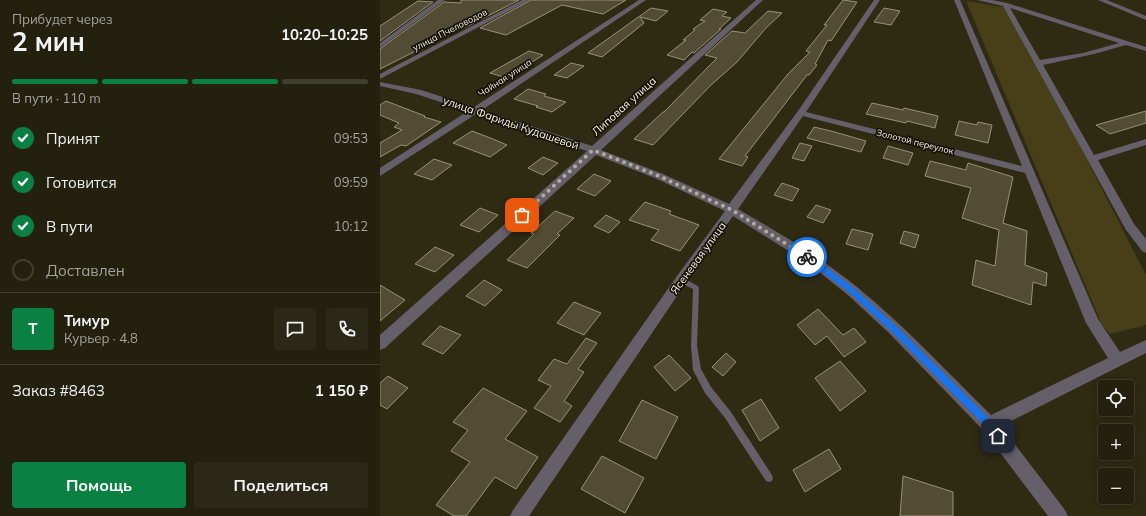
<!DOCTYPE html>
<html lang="ru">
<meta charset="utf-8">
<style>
:root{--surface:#23200e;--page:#2b2817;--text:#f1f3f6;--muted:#a3a39e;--line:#403e2e;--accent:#0b8043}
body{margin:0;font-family:Mulish,sans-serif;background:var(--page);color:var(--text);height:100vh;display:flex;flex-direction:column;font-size:15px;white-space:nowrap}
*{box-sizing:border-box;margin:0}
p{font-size:13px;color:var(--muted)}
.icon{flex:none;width:22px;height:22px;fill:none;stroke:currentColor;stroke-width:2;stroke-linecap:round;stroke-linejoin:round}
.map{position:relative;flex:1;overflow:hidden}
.details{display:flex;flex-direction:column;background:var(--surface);width:380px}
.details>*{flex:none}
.controls{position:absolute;left:718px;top:380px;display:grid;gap:8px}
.controls a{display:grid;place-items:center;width:36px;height:36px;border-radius:4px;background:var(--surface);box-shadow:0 2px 10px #0003,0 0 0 1px var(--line);font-size:20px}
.pin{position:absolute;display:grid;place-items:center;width:34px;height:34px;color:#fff;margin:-17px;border-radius:8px;box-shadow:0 2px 6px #0006}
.courier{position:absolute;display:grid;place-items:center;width:40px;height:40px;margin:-20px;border:3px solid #1a73e8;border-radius:50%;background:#fff;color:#222;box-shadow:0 1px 5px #0007}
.head em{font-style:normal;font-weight:700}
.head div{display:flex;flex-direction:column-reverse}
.head{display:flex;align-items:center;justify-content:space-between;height:68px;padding:0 12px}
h1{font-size:26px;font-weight:700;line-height:30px}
.bar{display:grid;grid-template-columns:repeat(4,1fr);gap:6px 4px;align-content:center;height:48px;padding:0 12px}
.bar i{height:5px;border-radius:3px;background:var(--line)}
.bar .on{background:var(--accent)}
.bar p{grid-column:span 4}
.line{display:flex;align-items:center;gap:10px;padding:0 12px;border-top:1px solid var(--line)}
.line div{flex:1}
.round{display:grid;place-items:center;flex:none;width:42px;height:42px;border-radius:4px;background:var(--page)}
ol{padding:0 12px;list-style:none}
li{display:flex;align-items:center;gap:12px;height:44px}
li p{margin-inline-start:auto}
li .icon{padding:4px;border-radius:50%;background:var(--accent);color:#fff;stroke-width:4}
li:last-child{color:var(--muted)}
li i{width:22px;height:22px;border:2px solid var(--line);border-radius:50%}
.button{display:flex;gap:8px;margin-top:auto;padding:8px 12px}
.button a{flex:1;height:46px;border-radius:4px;background:var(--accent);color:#fff;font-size:16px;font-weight:700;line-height:46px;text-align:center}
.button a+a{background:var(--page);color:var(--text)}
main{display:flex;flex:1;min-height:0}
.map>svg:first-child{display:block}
.green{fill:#473f17}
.building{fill:#514c33;stroke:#979277}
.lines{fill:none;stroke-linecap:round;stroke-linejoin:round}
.lane{fill:#645f69;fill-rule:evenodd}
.street{fill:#645f69;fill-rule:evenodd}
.route{fill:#1a73e8}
.done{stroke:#b0ad9b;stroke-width:4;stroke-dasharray:0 7.2}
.labels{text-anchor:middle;stroke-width:3.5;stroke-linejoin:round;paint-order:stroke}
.far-street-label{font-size:9px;fill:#f6f3e5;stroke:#151208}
.street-label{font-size:11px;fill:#f6f3e5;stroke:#151208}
</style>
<main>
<section class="details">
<div class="head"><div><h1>2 мин</h1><p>Прибудет через</p></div><em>10:20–10:25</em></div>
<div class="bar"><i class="on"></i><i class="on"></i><i class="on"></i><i></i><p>В пути · 110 m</p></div>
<ol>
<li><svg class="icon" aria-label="check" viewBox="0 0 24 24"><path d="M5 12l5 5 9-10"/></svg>Принят<p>09:53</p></li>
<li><svg class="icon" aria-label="check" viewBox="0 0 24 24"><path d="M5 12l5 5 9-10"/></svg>Готовится<p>09:59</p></li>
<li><svg class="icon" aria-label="check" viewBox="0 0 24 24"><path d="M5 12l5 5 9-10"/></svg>В пути<p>10:12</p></li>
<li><i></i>Доставлен</li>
</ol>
<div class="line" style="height:72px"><b class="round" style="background:var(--accent);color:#fff">Т</b><div><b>Тимур</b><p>Курьер · 4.8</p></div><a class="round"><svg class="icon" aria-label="chat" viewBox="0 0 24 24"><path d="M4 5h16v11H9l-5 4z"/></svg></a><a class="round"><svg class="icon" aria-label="phone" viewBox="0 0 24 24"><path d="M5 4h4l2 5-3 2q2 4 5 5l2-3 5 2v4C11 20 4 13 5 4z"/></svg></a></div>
<div class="line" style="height:52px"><div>Заказ #8463</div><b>1 150 ₽</b></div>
<div class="button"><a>Помощь</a><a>Поделиться</a></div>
</section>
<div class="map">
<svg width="766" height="516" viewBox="0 0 766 516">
<rect width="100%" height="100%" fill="#2f2a12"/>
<polygon class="green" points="586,1 629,8 766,275 766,325 730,334 722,325"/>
<g class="building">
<polygon points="81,0 139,0 86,27 81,26 38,47 42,48 0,69 0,49 64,2 81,3"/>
<polygon points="151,0 246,0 223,14 182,5 126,35 100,28"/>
<polygon points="463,0 477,2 451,41 448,40 435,64 437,65 429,75 427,75 365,156 368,157 362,166 339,159 408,74 430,52 426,51 447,25 444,25"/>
<polygon points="38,1 53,2 0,41 0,26"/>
<polygon points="271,8 288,11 276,21 260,17 264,23 222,57 208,53"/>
<polygon points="504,8 520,11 511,25 494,22"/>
<polygon points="333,9 347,12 342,16 351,18 339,29 341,29 314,53 312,52 304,60 287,55 306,40 303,40 315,30 313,29 325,21 320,20"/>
<polygon points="388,11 402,13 386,28 357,62 331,85 273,145 254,139 283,112 284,112 337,58 325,55 352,31 365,33"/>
<polygon points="149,51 163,55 127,78 110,73"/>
<polygon points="191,63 204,66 187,78 174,75"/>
<polygon points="148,89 166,94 164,96 186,102 172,112 156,107 158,106 134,99"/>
<polygon points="6,101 45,116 44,117 61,122 26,146 21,145 0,157 0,143 22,130 14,127 19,123 0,115 0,105"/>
<polygon points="492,103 523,110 524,108 558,116 555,128 527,121 526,123 486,114"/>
<polygon points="766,111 766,123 730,134 716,125"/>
<polygon points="579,121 597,125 598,122 612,125 608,143 575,135"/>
<polygon points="434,127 451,131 486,141 481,152 427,138"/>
<polygon points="92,131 113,139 127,145 110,157 73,143"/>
<polygon points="420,143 432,146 424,161 412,158"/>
<polygon points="508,146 533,153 528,165 503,158"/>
<polygon points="163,157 178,163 163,175 148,168"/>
<polygon points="54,159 72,165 52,180 34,174"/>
<polygon points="550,161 586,170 588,163 633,177 623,223 647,231 645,265 667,273 666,286 653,282 651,305 592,285 596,260 615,266 619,230 582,218 591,188 545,176"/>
<polygon points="214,174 231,181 215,196 197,189"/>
<polygon points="402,183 419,189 412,201 394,195"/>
<polygon points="265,202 291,211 289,214 319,225 300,251 271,240 279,230 249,220"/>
<polygon points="436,205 451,210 443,223 427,217"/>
<polygon points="100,208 118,215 99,232 80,225"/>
<polygon points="175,211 194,218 177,234 180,235 147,268 127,260 154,234 151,233"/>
<polygon points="226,215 240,222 229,233 214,226"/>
<polygon points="472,229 493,234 488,250 466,244"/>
<polygon points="524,231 539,235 535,248 520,243"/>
<polygon points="55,247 74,255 55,272 35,264"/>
<polygon points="104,280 122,290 105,306 86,296"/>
<polygon points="0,285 25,300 0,321"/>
<polygon points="194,302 221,313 204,335 177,323"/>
<polygon points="438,309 463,335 474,328 486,342 464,357 447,336 435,345 417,325"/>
<polygon points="60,326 81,335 63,354 42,344"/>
<polygon points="206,338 217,343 198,369 204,372 184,401 192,406 180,422 154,408 171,386 158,380 174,359 187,364"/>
<polygon points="346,353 356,362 343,376 332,367"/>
<polygon points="289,355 311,378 295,391 274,367"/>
<polygon points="460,361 486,391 460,411 435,378"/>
<polygon points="8,376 28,388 7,409 0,405 0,383"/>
<polygon points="103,388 147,411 125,439 158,457 136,489 115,477 86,516 74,516 56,505 90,462 71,451 88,430 73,422"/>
<polygon points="381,399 399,428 380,441 362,410"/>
<polygon points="262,400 298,417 276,459 239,441"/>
<polygon points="449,449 461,469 425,492 413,470"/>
<polygon points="222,456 264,478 245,513 201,489"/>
<polygon points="523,476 573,492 573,516 520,516"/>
</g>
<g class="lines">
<polygon class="lane" points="301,277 318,286 319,288 317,346 321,369 331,387 351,412 392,475 393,478 392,481 389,482 386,481 345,418 325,393 313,370 311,346 313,289 299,282 298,280 299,278"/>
<g class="street">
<polygon points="58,0 65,0 0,48 0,43"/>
<polygon points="142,0 150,0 0,79 0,74"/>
<path d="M259,0h7l-164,110 110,36 164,-146h7l-162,150 62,24 66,30 69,-93 76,-111h6l-74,112 216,54 -68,-166h6l138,319 22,33 26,-12v13l-145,73 64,84 3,6h-20l-65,-86 -94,-97 -41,-38 -40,-32 -75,-47 -48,68 -156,232h-19l3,-6 164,-234 48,-65 -70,-33 -59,-23 -211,193 -5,2v-15l207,-184 -111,-37 -96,62v-8l88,-57 -52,-17 -36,-8v-4l41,8 53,17zM423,116l222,57 61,150 22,35 -117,57c-44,-43 -86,-89 -134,-128 -37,-30 -78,-54 -119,-78z"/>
<path d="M597,0h15l15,3 139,44v4l-20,-6 -32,9 -51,11 51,90 52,-16v6l-48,15 36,64 12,15v14l-4,-2 -16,-21 -123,-224zM630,8l109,35 -36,10 -43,7z"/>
<polygon points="718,0 727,0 766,16 766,20"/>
</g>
</g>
<polygon class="route" points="425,255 430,255 475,289 516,326 612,421 622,436 621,439 618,441 615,439 606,427 511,331 470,293 425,259"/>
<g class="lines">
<polyline class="done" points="142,215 213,150 279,176 352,210 427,257"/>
</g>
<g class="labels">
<g class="far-street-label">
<text transform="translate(70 30) rotate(-27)" y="3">улица Пчеловодов</text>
<text transform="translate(125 78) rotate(-33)" y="3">Чайная улица</text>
<text transform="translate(535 142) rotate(14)" y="3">Золотой переулок</text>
</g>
<g class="street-label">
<text transform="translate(244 106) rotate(-42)" y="4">Липовая улица</text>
<text transform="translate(131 123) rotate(19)" y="4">улица Фариды Кудашевой</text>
<text transform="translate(318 258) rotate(-54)" y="4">Ясеневая улица</text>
</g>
</g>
</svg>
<div class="controls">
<a><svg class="icon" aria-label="locate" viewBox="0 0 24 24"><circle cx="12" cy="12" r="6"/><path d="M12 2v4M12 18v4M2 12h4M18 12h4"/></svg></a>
<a>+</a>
<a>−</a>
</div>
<div class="pin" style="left:142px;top:215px;background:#ea580c"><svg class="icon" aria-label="bag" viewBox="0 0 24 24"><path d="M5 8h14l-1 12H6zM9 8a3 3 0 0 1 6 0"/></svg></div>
<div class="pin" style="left:618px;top:436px;background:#1f2937"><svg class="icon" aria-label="home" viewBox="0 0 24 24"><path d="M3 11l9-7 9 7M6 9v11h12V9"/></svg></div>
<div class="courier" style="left:427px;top:257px"><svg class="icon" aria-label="bike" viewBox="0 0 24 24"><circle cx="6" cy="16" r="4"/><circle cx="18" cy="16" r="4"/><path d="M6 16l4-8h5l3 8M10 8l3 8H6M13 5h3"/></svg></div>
</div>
</main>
